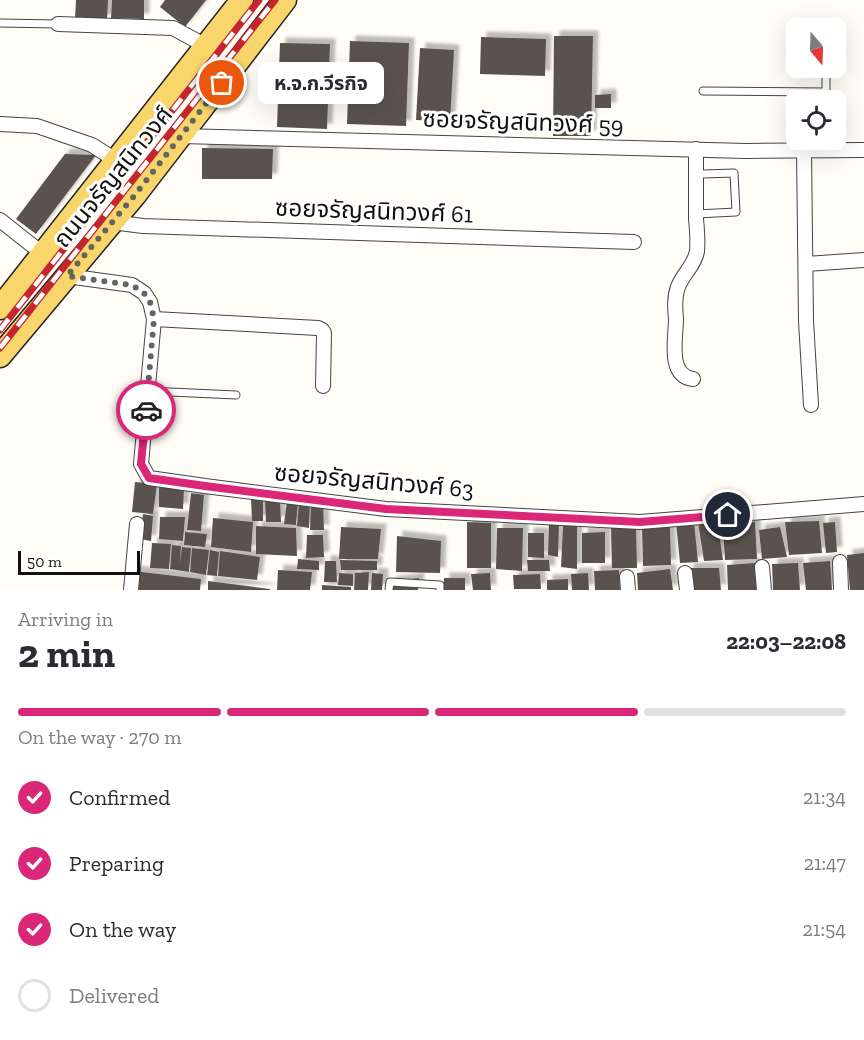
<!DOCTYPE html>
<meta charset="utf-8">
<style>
:root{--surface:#fff;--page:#f7f7f7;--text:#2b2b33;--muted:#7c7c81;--line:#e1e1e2;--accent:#db2777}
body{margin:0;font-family:"Zilla Slab","Noto Sans Thai",serif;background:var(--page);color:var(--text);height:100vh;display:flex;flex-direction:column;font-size:22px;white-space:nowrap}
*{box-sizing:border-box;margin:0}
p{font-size:20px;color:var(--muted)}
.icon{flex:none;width:33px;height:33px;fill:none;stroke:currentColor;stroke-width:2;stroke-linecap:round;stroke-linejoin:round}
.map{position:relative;height:590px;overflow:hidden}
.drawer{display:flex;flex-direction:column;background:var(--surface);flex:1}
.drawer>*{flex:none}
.needle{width:39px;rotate:161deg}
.fabs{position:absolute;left:786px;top:18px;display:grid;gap:12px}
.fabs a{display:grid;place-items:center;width:60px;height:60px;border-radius:9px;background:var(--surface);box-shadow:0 6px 24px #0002;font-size:30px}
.scale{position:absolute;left:18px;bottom:15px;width:122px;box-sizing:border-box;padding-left:6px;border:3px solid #111;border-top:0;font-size:16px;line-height:21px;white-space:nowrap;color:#111;-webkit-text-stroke:4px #fff;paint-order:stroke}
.pin{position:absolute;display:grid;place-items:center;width:51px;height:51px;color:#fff;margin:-26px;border:3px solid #fff;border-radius:50%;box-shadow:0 2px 6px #0007}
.courier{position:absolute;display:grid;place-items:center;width:60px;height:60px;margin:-30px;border:4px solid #db2777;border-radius:50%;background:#fff;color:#222;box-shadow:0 2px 8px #0007}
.bubble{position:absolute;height:42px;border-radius:9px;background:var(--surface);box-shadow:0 6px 24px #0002;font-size:20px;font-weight:700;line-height:42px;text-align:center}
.head em{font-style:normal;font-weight:700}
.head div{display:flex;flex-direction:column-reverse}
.head{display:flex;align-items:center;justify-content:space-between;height:102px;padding:0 18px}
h1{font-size:39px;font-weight:700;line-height:45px}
.bar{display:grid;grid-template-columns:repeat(4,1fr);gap:9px 6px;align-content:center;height:72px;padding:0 18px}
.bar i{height:8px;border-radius:4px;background:var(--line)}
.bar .selected{background:var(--accent)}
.bar p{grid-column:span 4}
ol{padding:0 18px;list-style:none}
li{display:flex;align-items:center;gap:18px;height:66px}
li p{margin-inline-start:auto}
li .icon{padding:6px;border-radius:50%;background:var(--accent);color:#fff;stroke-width:4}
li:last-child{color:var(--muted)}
li i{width:33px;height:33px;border:3px solid var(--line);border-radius:50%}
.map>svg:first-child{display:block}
.building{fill:#5a524d;filter:url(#shadow)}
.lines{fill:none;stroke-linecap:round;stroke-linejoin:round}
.service-casing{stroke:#444;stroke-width:9}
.minor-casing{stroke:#444;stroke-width:16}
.primary-casing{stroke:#222;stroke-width:25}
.service{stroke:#fff;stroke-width:7}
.minor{stroke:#fff;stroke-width:14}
.primary{stroke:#f9d66b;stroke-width:22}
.rail-casing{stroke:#c4262e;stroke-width:7}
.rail{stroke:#fff;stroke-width:4.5;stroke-dasharray:14;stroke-linecap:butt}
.done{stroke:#646461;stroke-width:6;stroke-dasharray:0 10.8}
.route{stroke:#db2777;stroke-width:8}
.labels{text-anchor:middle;stroke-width:6;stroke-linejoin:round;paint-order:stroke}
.street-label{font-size:24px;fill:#111;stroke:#fff}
</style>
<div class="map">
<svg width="864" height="590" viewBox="0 0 864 590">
<defs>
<filter id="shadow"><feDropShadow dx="5.5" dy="-5.5" stdDeviation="1.5" flood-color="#0004"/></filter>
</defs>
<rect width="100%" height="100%" fill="#fffdf5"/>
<g class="building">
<polygon points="76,0 108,0 107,20 75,19"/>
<polygon points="112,0 144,0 144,19 111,18"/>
<polygon points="165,0 206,0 185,27 160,7"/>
<polygon points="554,36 593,36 591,136 553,136"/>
<polygon points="481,37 546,39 545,76 480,74"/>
<polygon points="350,41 409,43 406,126 347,124"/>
<polygon points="280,43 330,44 327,129 277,127"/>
<polygon points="420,48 454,50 450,122 416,120"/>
<polygon points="611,94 611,108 595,108 595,95"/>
<polygon points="202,148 273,149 272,179 202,179"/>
<polygon points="65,154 96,155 36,234 16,219"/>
<polygon points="135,482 157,484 153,514 132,512"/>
<polygon points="159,487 184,489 183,509 159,507"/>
<polygon points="191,493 204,495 201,531 187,530"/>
<polygon points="251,498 263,498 263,521 252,521"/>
<polygon points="265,499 280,500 281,522 266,522"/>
<polygon points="287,501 298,502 296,525 284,524"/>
<polygon points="299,502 310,502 309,528 297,526"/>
<polygon points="311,502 323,503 324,530 310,530"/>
<polygon points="143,514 153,516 151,541 140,539"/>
<polygon points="160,517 185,517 183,541 159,539"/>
<polygon points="213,518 253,522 251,552 211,547"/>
<polygon points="717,520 723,560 704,561 698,522"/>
<polygon points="819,521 822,553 789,555 785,522"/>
<polygon points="467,522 491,523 491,568 467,568"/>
<polygon points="549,522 559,523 558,557 548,555"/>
<polygon points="694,522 698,562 680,563 676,523"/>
<polygon points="755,522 757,559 725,560 723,525"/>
<polygon points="835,522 837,552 826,553 823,523"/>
<polygon points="256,526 296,528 297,556 256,554"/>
<polygon points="563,526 577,526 577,569 561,567"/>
<polygon points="341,527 381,529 378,559 339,559"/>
<polygon points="636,527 637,568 612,568 611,528"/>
<polygon points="670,527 671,565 643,566 642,528"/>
<polygon points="780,527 787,557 762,559 759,530"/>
<polygon points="497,528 523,528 522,571 496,569"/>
<polygon points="185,532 207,534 205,547 184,545"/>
<polygon points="605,532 605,563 582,563 582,533"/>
<polygon points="528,533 544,533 544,558 528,557"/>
<polygon points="307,535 323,535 324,557 306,558"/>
<polygon points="397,536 441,541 440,573 396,572"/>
<polygon points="152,543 171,544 169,569 150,568"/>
<polygon points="172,545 181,546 180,564 182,547 191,548 189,572 170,569"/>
<polygon points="192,548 209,550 206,575 190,572"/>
<polygon points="210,550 219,552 217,576 207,575"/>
<polygon points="220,551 260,557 257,580 218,576"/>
<polygon points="864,553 864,590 850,590 847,555"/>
<polygon points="298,559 319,561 319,570 297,569"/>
<polygon points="340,560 377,561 377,570 341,570"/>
<polygon points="527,560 549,560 550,571 528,571"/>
<polygon points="325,561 336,561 337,582 324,582"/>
<polygon points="830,561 832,590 806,590 803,563"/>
<polygon points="755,563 757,590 728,590 727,565"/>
<polygon points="798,563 800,590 773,590 772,564"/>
<polygon points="688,568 719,568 721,590 690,590"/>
<polygon points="670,569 673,590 638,590 637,573"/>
<polygon points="278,570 312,572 310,590 277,590"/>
<polygon points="619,570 620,590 595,590 594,571"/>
<polygon points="133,571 201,579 200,590 133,590"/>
<polygon points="369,572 368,590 354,590 355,573"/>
<polygon points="339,573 353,574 353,586 338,585"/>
<polygon points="372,573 383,574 382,590 371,590"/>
<polygon points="490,573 491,590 473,590 471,574"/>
<polygon points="588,573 589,590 572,590 571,574"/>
<polygon points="540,574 541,589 514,589 513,575"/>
<polygon points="419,578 418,590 389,590 390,582"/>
<rect x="444" y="578" width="21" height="12"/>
<polygon points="568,579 568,590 547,590 547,580"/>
<polygon points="208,581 270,589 270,590 208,590"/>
<polygon points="322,585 351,587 351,590 322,590"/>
</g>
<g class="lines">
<g class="service-casing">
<g id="service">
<polyline points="0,23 58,24"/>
<polyline points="826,68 826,100"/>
<polyline points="703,91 826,92"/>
<polyline points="696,214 736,212 734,173 703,174"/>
<polyline points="148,391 236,395"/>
<polyline points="389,590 390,582 440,585 440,590"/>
</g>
</g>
<g class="minor-casing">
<g id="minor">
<polyline points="58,24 173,28 206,46"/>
<polyline points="0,124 37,126 92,145 117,161"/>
<polyline points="181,136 746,151 864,150"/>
<polyline points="804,150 806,321 811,405"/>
<polyline points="0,220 43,254"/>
<polyline points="112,222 143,226 634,242"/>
<polyline points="806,264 864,260"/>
<polyline points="67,276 132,285 144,293 150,302 154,319 141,464 149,478 205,486 386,509 640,522 864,504"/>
<polyline points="154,319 318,328 322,330 324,333 323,386"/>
<path d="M693,379c-26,-3 -17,-42 -17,-60 -1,-10 -2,-21 2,-32 4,-12 17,-22 19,-36 1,-10 0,-22 -1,-32 0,-23 0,-46 0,-70"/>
<polyline points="840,562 841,590"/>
<polyline points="762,567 764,590"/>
<polyline points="685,573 687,590"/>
<polyline points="627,577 628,590"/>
<polyline points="131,590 137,524"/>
</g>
</g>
<g class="primary-casing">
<g id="primary">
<polyline points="0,308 242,0"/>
<polyline points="0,356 135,195 285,0"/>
</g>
</g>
<use href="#service" class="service"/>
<use href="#minor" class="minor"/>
<use href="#primary" class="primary"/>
<g class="rail-casing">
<g id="rail">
<polyline points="0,330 259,0"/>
<polyline points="0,348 275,0"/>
</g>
</g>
<use href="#rail" class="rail"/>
</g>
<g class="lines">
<polyline class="done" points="146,410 154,319 150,302 144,293 132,285 67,276 135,195 222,83"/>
<polyline class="route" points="146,410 141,464 149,478 205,486 386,509 640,522 728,515"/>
</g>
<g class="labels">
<g class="street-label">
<text transform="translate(523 122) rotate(2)" y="8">ซอยจรัญสนิทวงศ์ 59</text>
<text transform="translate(113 177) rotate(-51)" y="8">ถนนจรัญสนิทวงศ์</text>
<text transform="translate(374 211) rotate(2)" y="8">ซอยจรัญสนิทวงศ์ 61</text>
<text transform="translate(374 481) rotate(5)" y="8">ซอยจรัญสนิทวงศ์ 63</text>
</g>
</g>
</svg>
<div class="fabs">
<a><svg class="needle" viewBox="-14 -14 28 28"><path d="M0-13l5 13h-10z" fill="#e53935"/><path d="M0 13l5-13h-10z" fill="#7c7c81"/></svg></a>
<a><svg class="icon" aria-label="locate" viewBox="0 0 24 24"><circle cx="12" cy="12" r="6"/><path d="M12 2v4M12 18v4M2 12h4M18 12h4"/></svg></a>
</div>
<div class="scale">50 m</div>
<div class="pin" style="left:222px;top:83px;background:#ea580c"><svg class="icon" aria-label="bag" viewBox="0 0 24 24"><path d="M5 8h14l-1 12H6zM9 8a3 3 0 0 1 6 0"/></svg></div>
<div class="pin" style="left:728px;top:515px;background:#1f2937"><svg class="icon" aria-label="home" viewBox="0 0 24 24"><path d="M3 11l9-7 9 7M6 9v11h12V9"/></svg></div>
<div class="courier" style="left:146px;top:410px"><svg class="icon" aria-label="car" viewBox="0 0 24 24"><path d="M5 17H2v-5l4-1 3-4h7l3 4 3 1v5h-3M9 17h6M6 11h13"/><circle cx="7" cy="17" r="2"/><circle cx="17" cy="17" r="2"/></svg></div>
<div class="bubble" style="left:258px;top:62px;width:126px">ห.จ.ก.วีรกิจ</div>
</div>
<section class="drawer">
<div class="head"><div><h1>2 min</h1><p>Arriving in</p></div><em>22:03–22:08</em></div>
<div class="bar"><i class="selected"></i><i class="selected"></i><i class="selected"></i><i></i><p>On the way · 270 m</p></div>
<ol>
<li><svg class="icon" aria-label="check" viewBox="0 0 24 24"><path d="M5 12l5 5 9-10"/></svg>Confirmed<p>21:34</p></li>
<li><svg class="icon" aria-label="check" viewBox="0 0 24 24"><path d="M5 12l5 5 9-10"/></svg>Preparing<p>21:47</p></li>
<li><svg class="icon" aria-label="check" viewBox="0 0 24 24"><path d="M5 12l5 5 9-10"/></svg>On the way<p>21:54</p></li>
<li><i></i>Delivered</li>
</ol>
</section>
